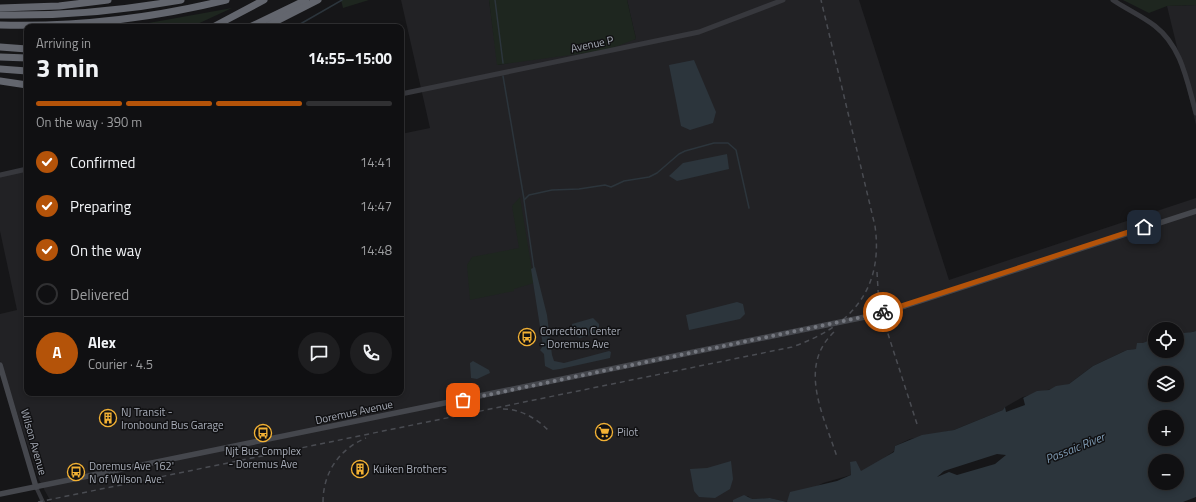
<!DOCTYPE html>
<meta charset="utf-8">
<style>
:root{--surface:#101012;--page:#1e1e20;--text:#f1f3f6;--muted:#9c9d9f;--line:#303032;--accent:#b45309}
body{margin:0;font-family:"Titillium Web",sans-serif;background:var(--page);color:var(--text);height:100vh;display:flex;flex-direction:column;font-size:15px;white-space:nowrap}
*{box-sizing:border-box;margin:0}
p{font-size:13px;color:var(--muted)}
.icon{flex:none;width:22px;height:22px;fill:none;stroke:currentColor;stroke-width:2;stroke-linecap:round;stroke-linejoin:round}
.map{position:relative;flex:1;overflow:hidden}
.panel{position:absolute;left:24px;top:24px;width:380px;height:372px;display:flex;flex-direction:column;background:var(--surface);border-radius:8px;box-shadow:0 2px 6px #0003,0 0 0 1px var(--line)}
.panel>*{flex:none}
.controls{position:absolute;left:1148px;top:322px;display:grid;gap:8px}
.controls a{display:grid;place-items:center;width:36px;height:36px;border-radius:50%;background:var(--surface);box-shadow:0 2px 6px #0003,0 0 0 1px var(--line);font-size:20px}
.pin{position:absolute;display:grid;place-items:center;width:34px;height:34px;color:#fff;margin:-17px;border-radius:8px;box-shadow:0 2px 6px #0006}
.courier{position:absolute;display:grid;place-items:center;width:40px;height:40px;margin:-20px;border:3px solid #b45309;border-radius:50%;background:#fff;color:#222;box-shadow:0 1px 5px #0007}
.headline em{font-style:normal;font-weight:700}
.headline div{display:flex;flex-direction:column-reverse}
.headline{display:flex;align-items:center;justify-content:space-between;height:68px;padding:0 12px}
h1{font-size:26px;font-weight:700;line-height:30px}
.bar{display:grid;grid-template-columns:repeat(4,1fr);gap:6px 4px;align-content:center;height:48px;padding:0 12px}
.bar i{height:5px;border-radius:3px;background:var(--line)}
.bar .selected{background:var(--accent)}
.bar p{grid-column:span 4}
.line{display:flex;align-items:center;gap:10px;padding:0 12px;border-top:1px solid var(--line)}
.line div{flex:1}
.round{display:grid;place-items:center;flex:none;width:42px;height:42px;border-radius:21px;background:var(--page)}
ol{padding:0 12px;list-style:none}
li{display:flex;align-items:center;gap:12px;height:44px}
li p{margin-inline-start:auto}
li .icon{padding:4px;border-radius:50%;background:var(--accent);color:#fff;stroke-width:4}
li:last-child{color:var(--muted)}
li i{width:22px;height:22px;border:2px solid var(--line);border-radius:50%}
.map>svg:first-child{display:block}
.built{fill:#222225}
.green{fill:#1e261f}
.water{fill:#2c353c;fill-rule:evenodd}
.pier{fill:#161618}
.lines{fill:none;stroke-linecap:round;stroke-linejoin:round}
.stream{stroke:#2c353c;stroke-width:1.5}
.minor{stroke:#37383d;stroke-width:4}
.tertiary{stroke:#37383d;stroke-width:5}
.secondary{stroke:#45474d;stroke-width:5.5}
.motorway{stroke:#63666e;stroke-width:7}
.rail{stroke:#4a4c52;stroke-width:1.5;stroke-dasharray:5 4;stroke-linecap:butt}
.done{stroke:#757880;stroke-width:4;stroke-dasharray:0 7.2}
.route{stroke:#b45309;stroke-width:5}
.labels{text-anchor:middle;stroke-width:3;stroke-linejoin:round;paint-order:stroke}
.street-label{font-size:11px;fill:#a8adb8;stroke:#111113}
.poi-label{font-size:11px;fill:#a8adb8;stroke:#111113;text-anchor:start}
.water-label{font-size:12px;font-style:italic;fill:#7f9bb3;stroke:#111113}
</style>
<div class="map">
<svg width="1196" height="502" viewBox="0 0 1196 502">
<rect width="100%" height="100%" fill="#161618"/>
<g class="built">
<polygon points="401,0 489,0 498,65 636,39 627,0 859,0 949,280 1196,198 1196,331 1177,336 1177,329 1155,329 1155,338 1136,349 1127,350 1093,366 1069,384 1023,397 1003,410 954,430 910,439 895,446 894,451 876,464 861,472 850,462 851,475 823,483 787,502 770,498 751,499 748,496 733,502 51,502 39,480 0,361 0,314 17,310 0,231 0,175 27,169 27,393 401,393 401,134 430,128"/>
<polygon points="1196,5 1196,125 1167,6"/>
</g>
<g class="green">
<polygon points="341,0 369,0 343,8"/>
<polygon points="489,0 627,0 636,39 607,50 497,65"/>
<polygon points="1123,0 1196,0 1196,5 1167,6 1149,13"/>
<polygon points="232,8 191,27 131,27 132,26"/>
<polygon points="520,197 534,283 514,289 514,291 470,300 467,265 472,257 519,248 512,206"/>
</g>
<g class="water">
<polygon points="694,60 716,112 713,123 690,130 681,126 669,65"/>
<polygon points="727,154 729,169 677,181 669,176 683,163"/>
<polygon points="535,267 547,315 552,355 554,361 564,363 609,351 611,352 610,358 560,369 553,370 545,366 544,354 540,350 543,346 531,269"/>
<polygon points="737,302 743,304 745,314 740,319 689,330 686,315"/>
<polygon points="593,318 599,324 599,332 580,338 574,335 572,324"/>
<path d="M1196,331v166l-13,5h-450v-2l11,-5 8,4 18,-1 17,4 3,-10 47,-11 14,-6 -1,-13 6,-1 5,10 33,-19 1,-6 27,-11 32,-5 49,-20 2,-3 32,-16 12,-1 7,-4 13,-2 24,-18 34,-16 9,-1 1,-6h6l12,-5v13h22v-15c6,-5 12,-2 19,-5zM1155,373h22v22h-22zM1155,417h22v22h-22zM1155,461h22v22h-22z"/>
<polygon points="473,361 489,370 490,373 477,379 471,378 470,363"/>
<polygon points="731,461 733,479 730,489 715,498 699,497 694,491 690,469 707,468"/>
</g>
<g class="pier">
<polygon points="1023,397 1025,405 1006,412 1005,407"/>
<polygon points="997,454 1006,455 995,464 957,475 949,472 937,477 944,471"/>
</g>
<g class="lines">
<g class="stream">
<polyline points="495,0 503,63"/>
<polyline points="295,27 342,0"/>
<polyline points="503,76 524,199"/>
<polyline points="534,269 524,200 529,195 552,190 579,189 605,185 611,187 624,181 649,177 657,173 679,154 685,151 714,143 728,143 736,150 749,208"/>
</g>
<polyline class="minor" points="36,487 43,502"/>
<g class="tertiary">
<path d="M1113,0c13,9 29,16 42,26 27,21 32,56 41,87"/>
<polyline points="401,94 699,32 783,0"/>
<polyline points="0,175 27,169"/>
</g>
<g class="secondary">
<polyline points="0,365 36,487"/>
<polyline points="0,494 865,317 905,306 1196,211"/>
</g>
<g class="motorway">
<polyline points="0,8 59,6 108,0"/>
<path d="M0,15c61,1 121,-4 181,-15"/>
<path d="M0,25c76,2 153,-7 226,-25"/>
<polyline points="213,27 264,0"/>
<polyline points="250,27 306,0"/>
<polyline points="265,27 318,0"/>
<polyline points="0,47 27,49"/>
<polyline points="0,57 27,58"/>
<polyline points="0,69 27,71"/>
<polyline points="0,81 27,85"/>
</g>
<g class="rail">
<polyline points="877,272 879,306 917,424"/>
<path d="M834,332c-37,35 -10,84 3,125"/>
<path d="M503,409c17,0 33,9 45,21"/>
<path d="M38,502l754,-155c58,-20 92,-57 83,-121l-54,-226"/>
<path d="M323,502c0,-29 16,-53 43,-64"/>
</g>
</g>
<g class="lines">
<polyline class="done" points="463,400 849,320 883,312"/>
<polyline class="route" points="883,312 1144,227"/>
</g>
<defs>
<g id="bus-ring" transform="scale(0.9)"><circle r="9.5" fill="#111113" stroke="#f2b134" stroke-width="1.5"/><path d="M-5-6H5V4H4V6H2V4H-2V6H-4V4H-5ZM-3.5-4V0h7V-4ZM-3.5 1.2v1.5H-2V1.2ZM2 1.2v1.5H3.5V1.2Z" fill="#f2b134"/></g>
<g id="building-ring" transform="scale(0.9)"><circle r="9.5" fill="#111113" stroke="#f2b134" stroke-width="1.5"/><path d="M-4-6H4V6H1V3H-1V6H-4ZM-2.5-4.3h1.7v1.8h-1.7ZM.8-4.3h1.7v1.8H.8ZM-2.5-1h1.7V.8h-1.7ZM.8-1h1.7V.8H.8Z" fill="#f2b134"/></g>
<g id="supermarket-ring" transform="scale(0.9)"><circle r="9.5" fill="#111113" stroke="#f2b134" stroke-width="1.5"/><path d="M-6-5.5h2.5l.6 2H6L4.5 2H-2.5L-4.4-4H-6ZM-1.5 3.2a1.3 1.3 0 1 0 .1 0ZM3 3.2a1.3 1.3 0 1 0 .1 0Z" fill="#f2b134"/></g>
</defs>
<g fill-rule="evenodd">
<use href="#bus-ring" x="527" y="337"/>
<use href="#building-ring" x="108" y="418"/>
<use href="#supermarket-ring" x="604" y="432"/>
<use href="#bus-ring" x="263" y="433"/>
<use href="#building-ring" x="360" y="469"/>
<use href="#bus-ring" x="76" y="472"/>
</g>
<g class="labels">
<g class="street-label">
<text transform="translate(592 44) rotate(-12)" y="4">Avenue P</text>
<text transform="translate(354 412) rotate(-12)" y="4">Doremus Avenue</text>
<text transform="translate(34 442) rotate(74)" y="4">Wilson Avenue</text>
</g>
<g class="poi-label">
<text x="540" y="335">Correction Center<tspan x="540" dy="13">- Doremus Ave</tspan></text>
<text x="121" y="416">NJ Transit -<tspan x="121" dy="13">Ironbound Bus Garage</tspan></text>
<text x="617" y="436">Pilot</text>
<text x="263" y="455" text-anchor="middle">Njt Bus Complex<tspan x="263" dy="13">- Doremus Ave</tspan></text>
<text x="89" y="470">Doremus Ave 162'<tspan x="89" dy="13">N of Wilson Ave.</tspan></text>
<text x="373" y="473">Kuiken Brothers</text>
</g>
<g class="water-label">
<text transform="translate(1075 448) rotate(-22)" y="4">Passaic River</text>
</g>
</g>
</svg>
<div class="controls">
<a><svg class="icon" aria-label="locate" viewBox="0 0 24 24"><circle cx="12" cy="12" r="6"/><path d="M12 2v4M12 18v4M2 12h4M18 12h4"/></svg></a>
<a><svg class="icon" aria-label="layers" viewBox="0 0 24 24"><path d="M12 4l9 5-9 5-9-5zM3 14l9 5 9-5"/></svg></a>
<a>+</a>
<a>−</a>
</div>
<div class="pin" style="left:463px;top:400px;background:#ea580c"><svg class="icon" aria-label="bag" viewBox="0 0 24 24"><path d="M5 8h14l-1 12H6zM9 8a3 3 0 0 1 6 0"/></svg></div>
<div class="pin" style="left:1144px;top:227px;background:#1f2937"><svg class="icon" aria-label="home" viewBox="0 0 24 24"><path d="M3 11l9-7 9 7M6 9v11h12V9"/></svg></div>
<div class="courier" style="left:883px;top:312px"><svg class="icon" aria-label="bike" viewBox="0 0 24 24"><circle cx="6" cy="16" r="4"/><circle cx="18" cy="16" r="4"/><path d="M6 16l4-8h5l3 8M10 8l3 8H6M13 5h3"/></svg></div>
<section class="panel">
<div class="headline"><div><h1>3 min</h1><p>Arriving in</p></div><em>14:55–15:00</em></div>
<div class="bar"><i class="selected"></i><i class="selected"></i><i class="selected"></i><i></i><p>On the way · 390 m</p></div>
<ol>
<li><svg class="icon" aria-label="check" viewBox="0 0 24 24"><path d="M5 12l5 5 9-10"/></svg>Confirmed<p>14:41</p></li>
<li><svg class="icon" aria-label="check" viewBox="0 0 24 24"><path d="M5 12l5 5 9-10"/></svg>Preparing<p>14:47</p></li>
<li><svg class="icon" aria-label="check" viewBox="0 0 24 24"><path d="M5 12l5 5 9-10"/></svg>On the way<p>14:48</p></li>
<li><i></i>Delivered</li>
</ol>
<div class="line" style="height:72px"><b class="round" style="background:var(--accent);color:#fff">A</b><div><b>Alex</b><p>Courier · 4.5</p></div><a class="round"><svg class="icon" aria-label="chat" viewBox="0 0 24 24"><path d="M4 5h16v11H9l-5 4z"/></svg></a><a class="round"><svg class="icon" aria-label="phone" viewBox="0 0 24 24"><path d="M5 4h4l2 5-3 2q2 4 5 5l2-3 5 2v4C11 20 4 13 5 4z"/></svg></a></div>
</section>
</div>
